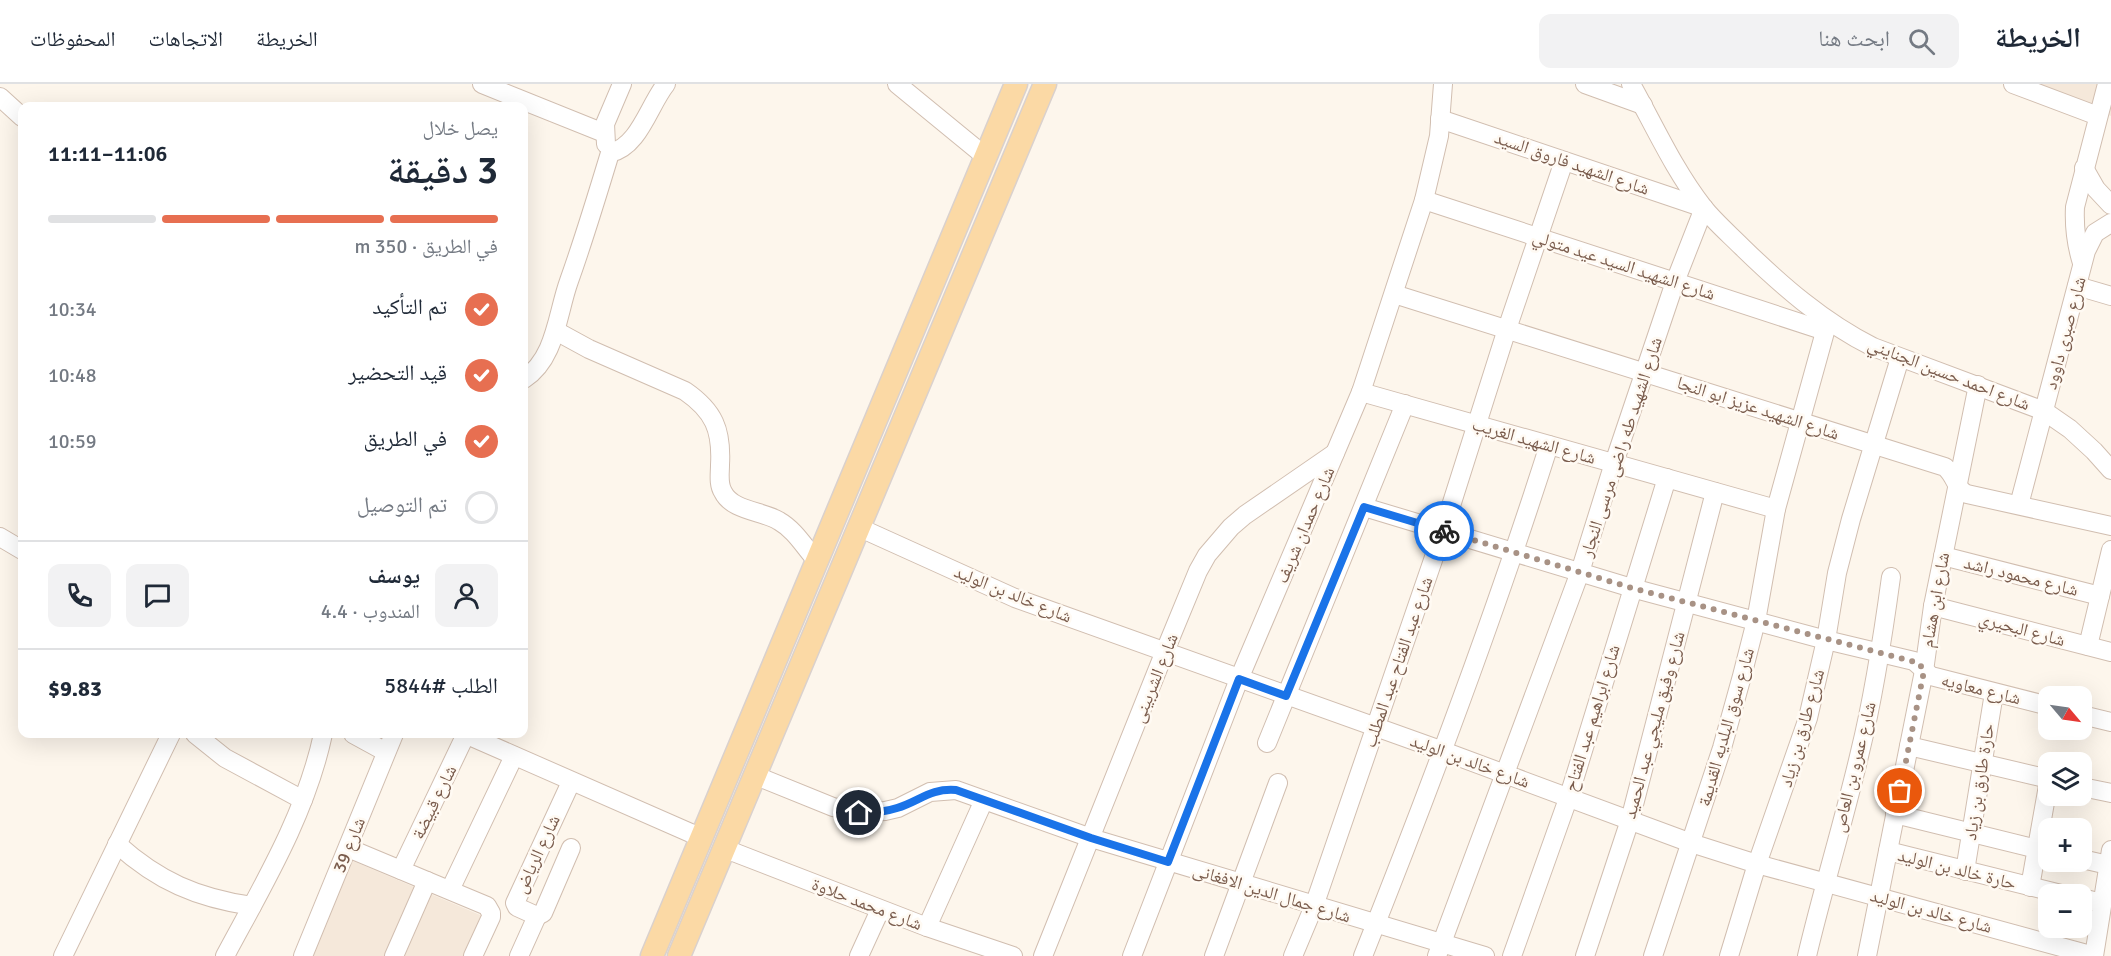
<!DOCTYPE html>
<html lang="ar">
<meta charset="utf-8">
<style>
:root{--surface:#fff;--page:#f2f2f3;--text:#1f2937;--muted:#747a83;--line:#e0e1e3;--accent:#e76f51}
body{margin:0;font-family:Signika,"Noto Naskh Arabic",sans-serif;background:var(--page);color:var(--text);direction:rtl;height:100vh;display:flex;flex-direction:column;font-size:22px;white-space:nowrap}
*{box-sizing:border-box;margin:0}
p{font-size:20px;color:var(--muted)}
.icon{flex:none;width:33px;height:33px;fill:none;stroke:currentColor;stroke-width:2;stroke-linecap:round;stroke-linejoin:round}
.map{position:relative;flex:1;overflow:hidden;direction:ltr}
.side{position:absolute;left:18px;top:18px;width:510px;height:636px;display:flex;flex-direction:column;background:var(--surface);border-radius:12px;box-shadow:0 6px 24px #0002;direction:rtl}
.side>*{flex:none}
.needle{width:39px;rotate:119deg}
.tools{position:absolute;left:2038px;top:602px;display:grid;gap:12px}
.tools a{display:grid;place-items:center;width:54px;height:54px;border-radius:12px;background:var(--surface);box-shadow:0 6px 24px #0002;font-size:30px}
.pin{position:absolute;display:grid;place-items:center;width:51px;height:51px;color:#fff;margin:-26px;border:3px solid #fff;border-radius:50%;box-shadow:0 2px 6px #0007}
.courier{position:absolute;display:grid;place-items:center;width:60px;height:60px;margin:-30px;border:4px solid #1a73e8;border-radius:50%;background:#fff;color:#222;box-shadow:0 2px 8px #0007}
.headline em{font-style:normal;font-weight:600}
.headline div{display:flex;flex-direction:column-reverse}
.headline{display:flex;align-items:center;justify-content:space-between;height:102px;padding:0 30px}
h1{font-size:39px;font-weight:600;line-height:45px}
.bar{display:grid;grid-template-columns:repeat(4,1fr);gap:9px 6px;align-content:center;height:72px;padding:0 30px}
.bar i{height:8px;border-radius:4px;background:var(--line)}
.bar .current{background:var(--accent)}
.bar p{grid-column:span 4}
.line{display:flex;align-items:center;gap:15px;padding:0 30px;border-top:2px solid var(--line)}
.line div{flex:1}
.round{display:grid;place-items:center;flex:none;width:63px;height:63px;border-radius:12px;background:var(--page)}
ol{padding:0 30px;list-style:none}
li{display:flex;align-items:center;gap:18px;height:66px}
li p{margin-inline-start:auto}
li .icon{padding:6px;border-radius:50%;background:var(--accent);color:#fff;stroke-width:4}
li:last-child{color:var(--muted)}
li i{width:33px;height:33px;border:3px solid var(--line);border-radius:50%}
header{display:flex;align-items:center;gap:36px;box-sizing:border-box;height:84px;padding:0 30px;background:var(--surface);border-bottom:2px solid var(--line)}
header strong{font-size:28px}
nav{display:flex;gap:33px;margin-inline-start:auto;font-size:21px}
.search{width:420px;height:54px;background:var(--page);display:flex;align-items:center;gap:15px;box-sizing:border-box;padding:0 21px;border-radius:12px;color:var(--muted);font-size:22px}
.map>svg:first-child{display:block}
.residential{fill:#f5e8da}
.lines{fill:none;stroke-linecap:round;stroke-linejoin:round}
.minor-casing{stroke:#d1beb0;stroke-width:20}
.major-casing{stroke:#dad1cd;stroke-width:25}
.minor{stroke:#fff;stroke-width:18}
.major{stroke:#fbd9a5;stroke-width:22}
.done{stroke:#a89285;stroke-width:6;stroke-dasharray:0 10.8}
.route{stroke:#1a73e8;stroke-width:8}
.labels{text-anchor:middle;stroke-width:5;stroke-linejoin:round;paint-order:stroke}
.street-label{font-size:18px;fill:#7a5c4d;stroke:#fffaf3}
</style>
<header>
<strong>الخريطة</strong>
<div class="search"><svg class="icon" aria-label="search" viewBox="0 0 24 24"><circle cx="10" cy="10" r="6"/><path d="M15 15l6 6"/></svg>ابحث هنا</div>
<nav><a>الخريطة</a><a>الاتجاهات</a><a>المحفوظات</a></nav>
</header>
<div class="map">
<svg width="2111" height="872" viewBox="0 0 2111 872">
<rect width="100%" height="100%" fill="#fdf6ec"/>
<g class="residential">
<polygon points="2032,0 2111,0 2111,32"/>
<polygon points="341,772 485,833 468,872 298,872"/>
</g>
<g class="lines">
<g class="minor-casing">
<g id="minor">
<polyline points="482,0 604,49"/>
<polyline points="897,0 986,73"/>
<polyline points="1585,0 1643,21"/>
<path d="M1631,0c23,41 43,86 72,123 11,14 26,27 39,40 39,38 81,75 131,100l171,64 26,18 24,22 17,19"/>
<polyline points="2013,0 2098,32"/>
<polyline points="0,13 22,33"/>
<polyline points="606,60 605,40 622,0"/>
<polyline points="2084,84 2096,105 2111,121"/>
<polyline points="1424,116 1825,247"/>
<path d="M2082,179c-6,-19 -8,-36 -7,-56l32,-123"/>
<polyline points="2077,202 2111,212"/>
<path d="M1394,210l551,173c11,9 10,22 22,27l144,32"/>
<path d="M556,247l33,18 96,42c29,20 37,39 35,74 0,9 -2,19 3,27 9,19 40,19 56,29 16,9 26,27 38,40"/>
<path d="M524,295c32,-21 33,-65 45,-98 15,-42 28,-85 41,-128 29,-6 39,-48 56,-69"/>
<polyline points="1361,308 1776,425"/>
<polyline points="2019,421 2086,167 2095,149 2111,139"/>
<polyline points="1364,423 1632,504 1826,556 1914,577 1931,592 2049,622"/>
<polyline points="858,443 1015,514 1443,667 1691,759 1757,780 2094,872"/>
<polyline points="0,453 22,466"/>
<polyline points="1943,472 2100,512"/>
<polyline points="1933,522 2111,568"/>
<polyline points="2088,562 2111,466"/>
<polyline points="2082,631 2111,638"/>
<polyline points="195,650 225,674 303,716"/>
<polyline points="353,650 386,668"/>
<polyline points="465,650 702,754"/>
<polyline points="1267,659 1405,320"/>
<polyline points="1909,662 2049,695"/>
<polyline points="754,691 833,723 859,729 885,727 898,724 930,708 956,706 1091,754 1485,872"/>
<polyline points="2082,703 2111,709"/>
<polyline points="1895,730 2049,768"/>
<path d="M117,760c41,37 80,54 135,62"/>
<polyline points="348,764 487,822 491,829 491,833 473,872"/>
<polyline points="723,764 927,843 1013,872"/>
<polyline points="1888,767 2061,810"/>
<polyline points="2082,775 2108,781"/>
<polyline points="401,786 466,650"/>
<polyline points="1965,787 1994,609"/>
<polyline points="2030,803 2049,696"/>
<polyline points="450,806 514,672"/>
<polyline points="2082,814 2101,819"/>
<polyline points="537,832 517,823 515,819 571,698"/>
<polyline points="537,832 543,829 571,764"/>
<polyline points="927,843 984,716"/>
<polyline points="63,872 171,650"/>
<path d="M225,872c38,-71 81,-142 98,-222"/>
<polyline points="303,872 394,650"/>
<polyline points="394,872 427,797"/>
<polyline points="519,872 537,832"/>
<polyline points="859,872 880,826"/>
<polyline points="1043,872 1165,567 1198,487 1207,471 1231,443 1245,431 1335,369"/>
<polyline points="1132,872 1239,595 1361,308 1424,116 1439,52 1443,0"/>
<polyline points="1214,872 1278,699"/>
<polyline points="1293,872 1314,822 1443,447 1507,245 1564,77"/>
<path d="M1363,872c67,-168 131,-338 186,-511"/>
<polyline points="1437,872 1580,488 1614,379 1675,198 1704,124 1440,35"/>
<polyline points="1512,872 1569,712 1667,394"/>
<polyline points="1585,872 1630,736 1715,408"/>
<polyline points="1653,872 1722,664 1742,592 1756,537 1776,425 1828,237"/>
<polyline points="1729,872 1757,780 1808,634 1826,556 1837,489 1851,435 1900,274"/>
<path d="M1807,872c16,-68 37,-135 53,-204 14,-57 23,-116 31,-175"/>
<polyline points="1867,872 1924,587 1933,522 1978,301"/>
<polyline points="2094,872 2111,766"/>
</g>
</g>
<g class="major-casing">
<g id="major">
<polyline points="652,872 1016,0"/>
<polyline points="679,872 1045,0"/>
</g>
</g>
<use href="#minor" class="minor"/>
<use href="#major" class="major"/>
</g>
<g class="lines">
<polyline class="done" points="1444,447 1632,504 1919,579 1924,587 1900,707"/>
<path class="route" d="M859,729c13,0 26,-1 38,-5 23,-7 33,-20 59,-18l135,48 77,24 71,-183 47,17 78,-189 80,24"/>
</g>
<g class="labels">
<g class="street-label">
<text transform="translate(1572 79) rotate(19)" y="6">شارع الشهيد فاروق السيد</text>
<text transform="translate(1624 181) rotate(18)" y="6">شارع الشهيد السيد عيد متولي</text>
<text transform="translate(2065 249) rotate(-75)" y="6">شارع صبرى داوود</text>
<text transform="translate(1949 290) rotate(21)" y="6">شارع احمد حسين الجنايني</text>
<text transform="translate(1758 324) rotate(18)" y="6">شارع الشهيد عزيز ابو النجا</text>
<text transform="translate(1534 357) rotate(16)" y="6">شارع الشهيد الغريب</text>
<text transform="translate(1621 363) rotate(-72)" y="6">شارع الشهيد طه راضى مرسى النجار</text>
<text transform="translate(1305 441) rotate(-67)" y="6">شارع حمدان شريف</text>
<text transform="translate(2021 492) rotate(14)" y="6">شارع محمود راشد</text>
<text transform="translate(1013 510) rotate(22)" y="6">شارع خالد بن الوليد</text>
<text transform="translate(1935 516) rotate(-80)" y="6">شارع ابن هشام</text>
<text transform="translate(2022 545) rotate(15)" y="6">شارع البحيري</text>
<text transform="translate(1398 578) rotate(-71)" y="6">شارع عبد الفتاح عبد المطلب</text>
<text transform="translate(1155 594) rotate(-68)" y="6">شارع الشربينى</text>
<text transform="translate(1981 605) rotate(14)" y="6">شارع معاويه</text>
<text transform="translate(1592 634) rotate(-73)" y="6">شارع ابراهيم عبد الفتاح</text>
<text transform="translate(1654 641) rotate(-75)" y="6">شارع وفيق مليجي عبد الحميد</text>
<text transform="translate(1726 643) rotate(-74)" y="6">شارع سوق البلديه القديمة</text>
<text transform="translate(1802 644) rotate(-74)" y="6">شارع طارق بن زياد</text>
<text transform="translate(1470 677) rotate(20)" y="6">شارع خالد بن الوليد</text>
<text transform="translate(1854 683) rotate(-76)" y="6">شارع عمرو بن العاص</text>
<text transform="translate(1979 698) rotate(-81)" y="6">حارة طارق بن زياد</text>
<text transform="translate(434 718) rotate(-64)" y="6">شارع قبيضة</text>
<text transform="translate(349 761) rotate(-68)" y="6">شارع 39</text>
<text transform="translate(537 770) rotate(-65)" y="6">شارع الرياض</text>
<text transform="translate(1957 785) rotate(14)" y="6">حارة خالد بن الوليد</text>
<text transform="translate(1272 809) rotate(17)" y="6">شارع جمال الدين الافغانى</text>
<text transform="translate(867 820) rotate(21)" y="6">شارع محمد حلاوة</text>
<text transform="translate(1931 827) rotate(15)" y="6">شارع خالد بن الوليد</text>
</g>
</g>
</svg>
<div class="tools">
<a><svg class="needle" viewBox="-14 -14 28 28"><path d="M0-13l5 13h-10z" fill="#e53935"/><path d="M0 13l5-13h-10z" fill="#747a83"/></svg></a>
<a><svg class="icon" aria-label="layers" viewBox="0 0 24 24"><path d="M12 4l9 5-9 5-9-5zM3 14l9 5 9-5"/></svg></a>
<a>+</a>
<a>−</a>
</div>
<div class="pin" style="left:1900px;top:707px;background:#ea580c"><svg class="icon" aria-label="bag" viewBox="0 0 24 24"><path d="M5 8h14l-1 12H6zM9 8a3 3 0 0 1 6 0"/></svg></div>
<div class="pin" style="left:859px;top:729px;background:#1f2937"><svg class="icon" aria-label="home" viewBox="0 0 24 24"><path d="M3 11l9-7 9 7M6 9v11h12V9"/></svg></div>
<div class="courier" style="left:1444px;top:447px"><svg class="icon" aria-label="bike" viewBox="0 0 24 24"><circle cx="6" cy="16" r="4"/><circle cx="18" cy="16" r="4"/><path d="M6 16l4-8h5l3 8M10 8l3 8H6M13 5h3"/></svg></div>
<section class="side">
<div class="headline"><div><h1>3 دقيقة</h1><p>يصل خلال</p></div><em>11:06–11:11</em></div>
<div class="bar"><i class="current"></i><i class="current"></i><i class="current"></i><i></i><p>في الطريق · 350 m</p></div>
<ol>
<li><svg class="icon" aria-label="check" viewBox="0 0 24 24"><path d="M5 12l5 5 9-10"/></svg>تم التأكيد<p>10:34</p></li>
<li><svg class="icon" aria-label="check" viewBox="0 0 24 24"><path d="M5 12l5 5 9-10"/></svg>قيد التحضير<p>10:48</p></li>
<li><svg class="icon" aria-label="check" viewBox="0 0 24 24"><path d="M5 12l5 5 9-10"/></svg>في الطريق<p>10:59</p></li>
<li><i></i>تم التوصيل</li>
</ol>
<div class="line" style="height:108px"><a class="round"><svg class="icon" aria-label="person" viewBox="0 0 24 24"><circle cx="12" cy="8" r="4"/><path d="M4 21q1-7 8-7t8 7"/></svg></a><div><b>يوسف</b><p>المندوب · 4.4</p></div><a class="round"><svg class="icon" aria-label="chat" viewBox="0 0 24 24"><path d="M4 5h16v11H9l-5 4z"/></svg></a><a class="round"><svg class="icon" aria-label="phone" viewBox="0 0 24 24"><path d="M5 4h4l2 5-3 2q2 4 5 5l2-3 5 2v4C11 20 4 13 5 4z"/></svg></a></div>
<div class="line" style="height:78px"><div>الطلب #5844</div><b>$9.83</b></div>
</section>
</div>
